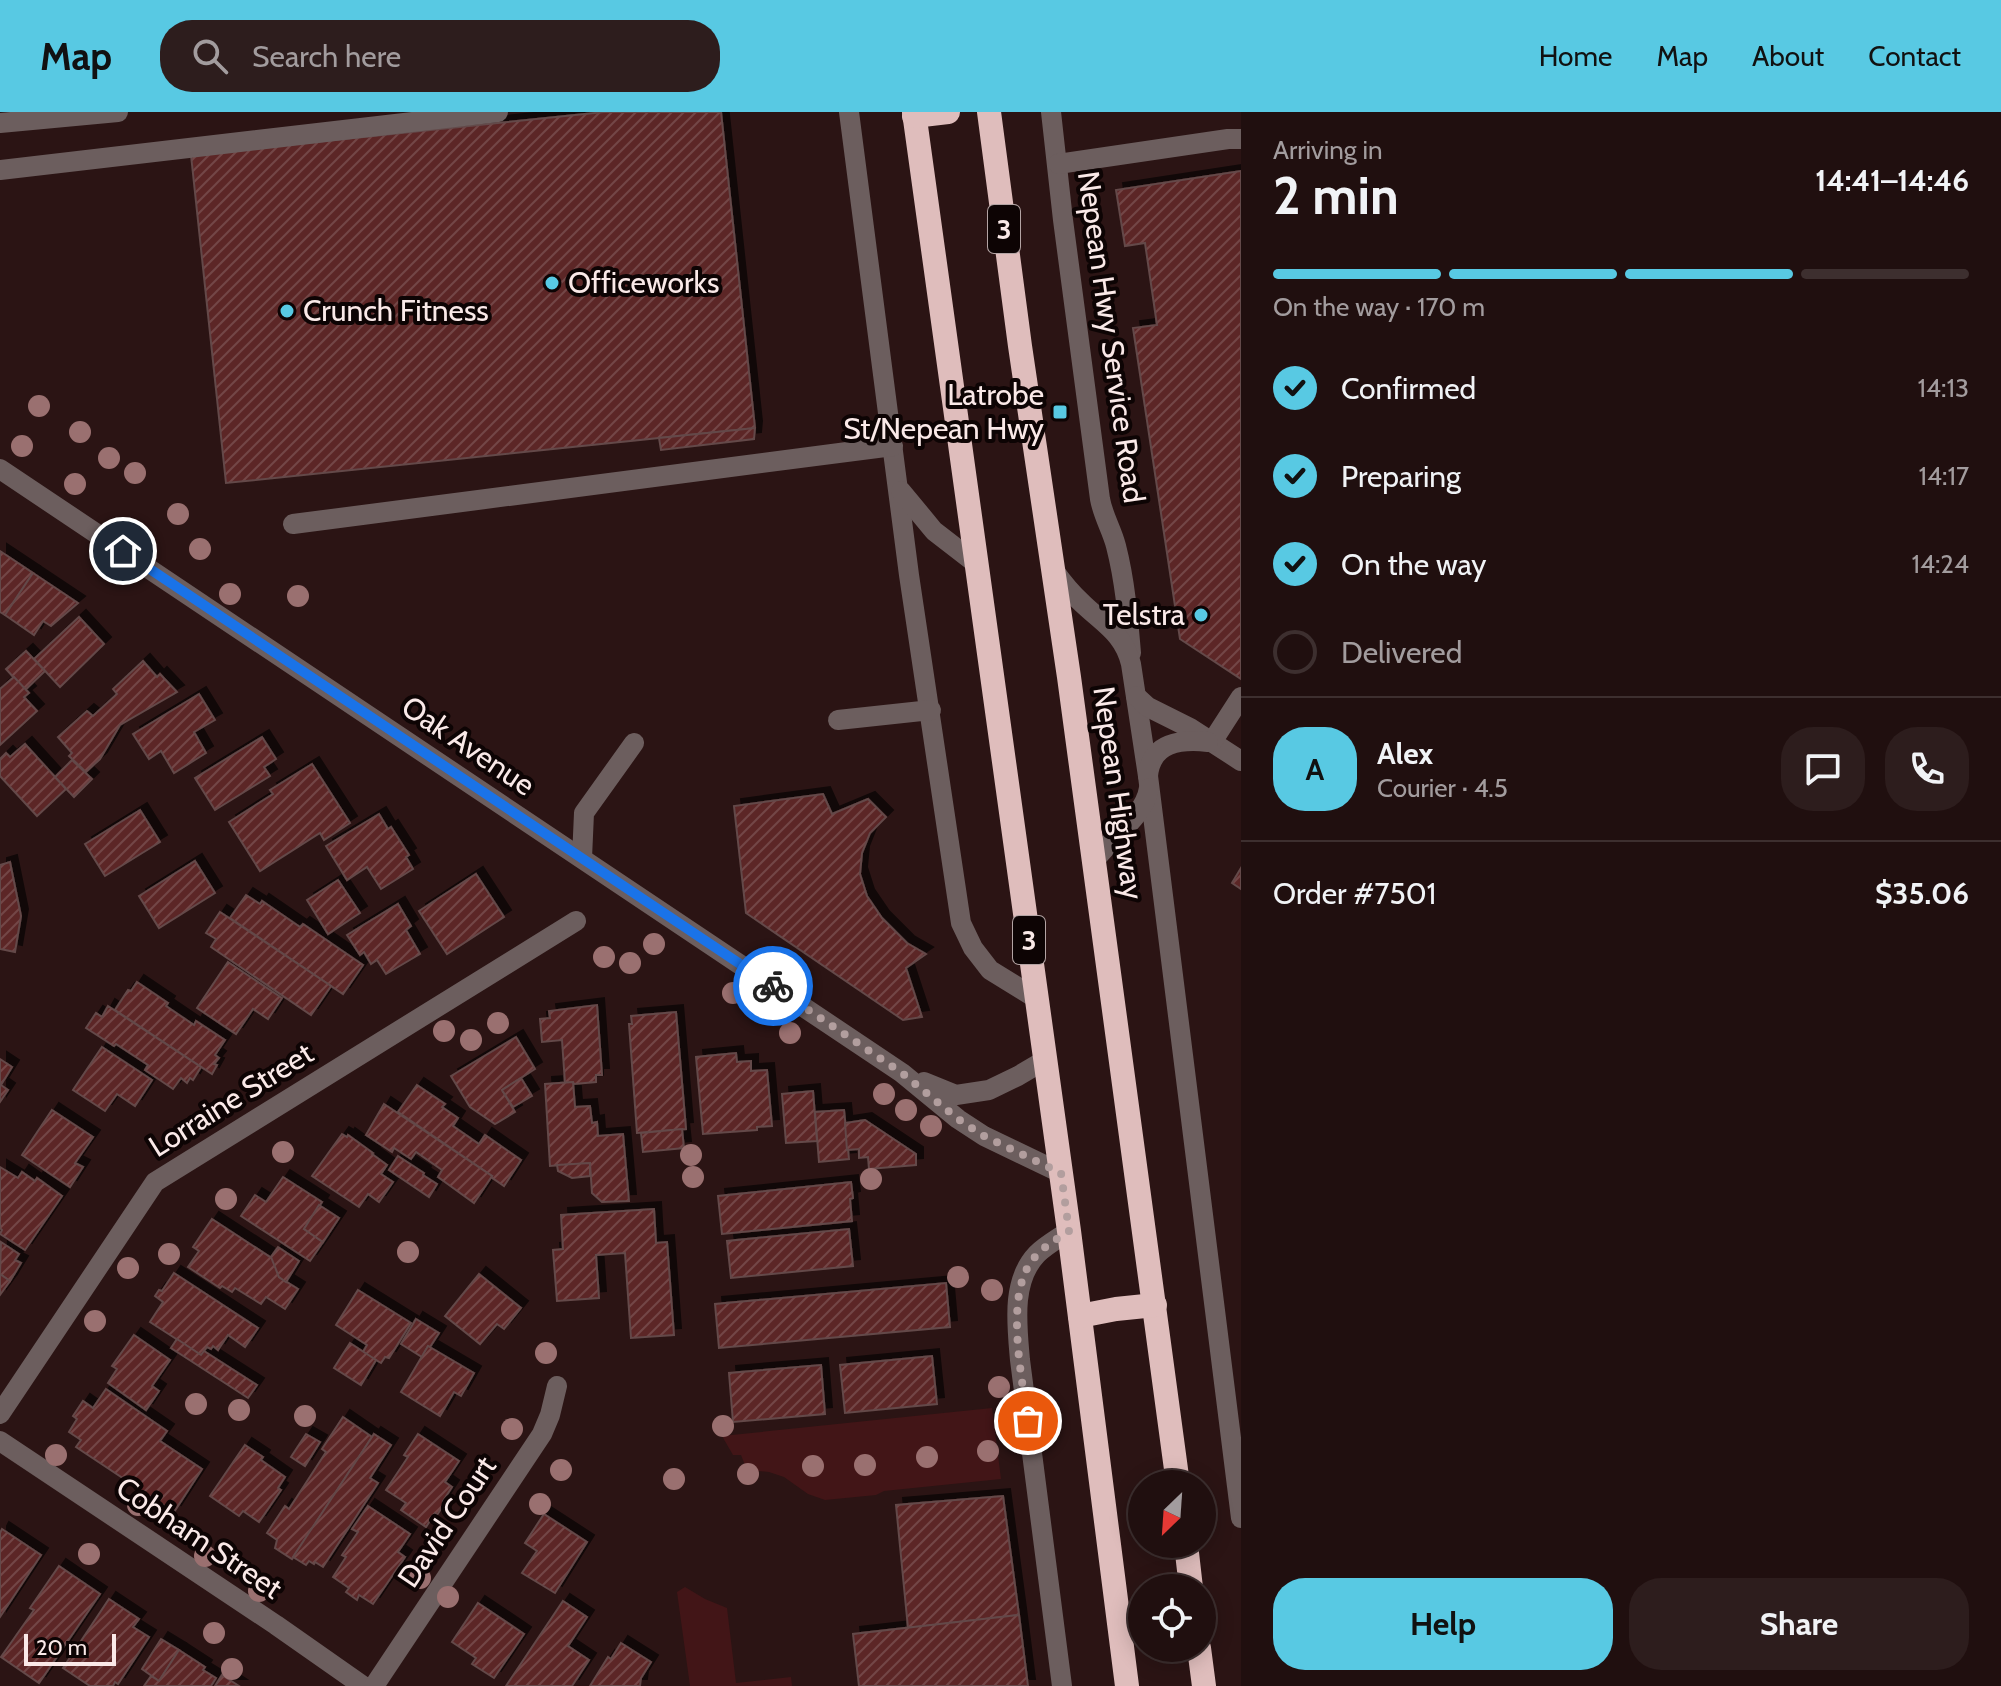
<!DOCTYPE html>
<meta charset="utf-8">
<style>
:root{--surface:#200f0f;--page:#2d1d1d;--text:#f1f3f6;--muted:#a29c9e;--line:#3d2f2f;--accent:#58c9e3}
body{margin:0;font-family:Cabin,sans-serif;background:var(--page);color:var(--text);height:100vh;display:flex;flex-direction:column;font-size:30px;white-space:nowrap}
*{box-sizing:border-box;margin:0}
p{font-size:26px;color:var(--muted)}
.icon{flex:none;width:44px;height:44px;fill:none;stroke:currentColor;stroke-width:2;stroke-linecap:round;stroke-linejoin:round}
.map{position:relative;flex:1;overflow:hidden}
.side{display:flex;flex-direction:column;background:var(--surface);width:760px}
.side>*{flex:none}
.needle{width:52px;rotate:205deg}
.controls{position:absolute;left:1128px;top:1358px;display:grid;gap:16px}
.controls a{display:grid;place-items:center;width:88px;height:88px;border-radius:50%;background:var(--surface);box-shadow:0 4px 20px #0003,0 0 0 2px var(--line);font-size:40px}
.scale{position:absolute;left:24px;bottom:20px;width:92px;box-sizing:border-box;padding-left:8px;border:4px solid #fae9e8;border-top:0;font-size:22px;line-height:28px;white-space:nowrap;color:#fae9e8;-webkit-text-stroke:6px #0d0404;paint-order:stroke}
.pin{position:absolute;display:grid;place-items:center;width:68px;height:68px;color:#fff;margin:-34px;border:4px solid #fff;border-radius:50%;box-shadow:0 2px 8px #0007}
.courier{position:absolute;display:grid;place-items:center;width:80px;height:80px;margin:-40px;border:6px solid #1a73e8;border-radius:50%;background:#fff;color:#222;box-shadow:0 2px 10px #0007}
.overview em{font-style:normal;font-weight:700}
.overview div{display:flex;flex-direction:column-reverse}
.overview{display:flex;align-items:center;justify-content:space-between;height:136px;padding:0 32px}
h1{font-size:52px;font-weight:700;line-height:60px}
.bar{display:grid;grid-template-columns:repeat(4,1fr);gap:12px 8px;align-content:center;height:96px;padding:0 32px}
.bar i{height:10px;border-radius:6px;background:var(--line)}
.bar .active{background:var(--accent)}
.bar p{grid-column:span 4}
.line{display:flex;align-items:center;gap:20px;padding:0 32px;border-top:2px solid var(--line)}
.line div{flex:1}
.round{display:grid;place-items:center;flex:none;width:84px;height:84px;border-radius:32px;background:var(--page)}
ol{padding:0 32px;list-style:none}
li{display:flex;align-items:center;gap:24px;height:88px}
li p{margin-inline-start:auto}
li .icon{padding:8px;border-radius:50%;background:var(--accent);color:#111;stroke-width:4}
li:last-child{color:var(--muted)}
li i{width:44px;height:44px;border:4px solid var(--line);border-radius:50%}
.action{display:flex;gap:16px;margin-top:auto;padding:16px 32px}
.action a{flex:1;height:92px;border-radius:32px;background:var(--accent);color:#111;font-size:32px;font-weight:700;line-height:92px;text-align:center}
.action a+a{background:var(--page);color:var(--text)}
header{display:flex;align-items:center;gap:48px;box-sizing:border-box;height:112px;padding:0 40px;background:var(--accent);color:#111}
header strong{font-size:38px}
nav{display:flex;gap:44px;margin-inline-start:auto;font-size:28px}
.search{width:560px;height:72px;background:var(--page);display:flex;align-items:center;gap:20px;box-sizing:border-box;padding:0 28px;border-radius:32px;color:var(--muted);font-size:30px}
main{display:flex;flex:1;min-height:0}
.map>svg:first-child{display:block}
.grass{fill:#421517}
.building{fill:url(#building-hatch);stroke:#644848;stroke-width:2;filter:url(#shadow)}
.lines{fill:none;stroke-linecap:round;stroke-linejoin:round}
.minor{stroke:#6c5e5e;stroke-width:20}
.highway{stroke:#dfbdbc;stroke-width:24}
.tree{fill:#9a7070}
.done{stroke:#b29e9e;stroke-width:8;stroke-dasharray:0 14.4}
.route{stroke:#1a73e8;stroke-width:10}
.poi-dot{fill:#58c9e3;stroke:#0d0404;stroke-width:3}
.labels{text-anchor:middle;stroke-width:8;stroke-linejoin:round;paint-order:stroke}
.shield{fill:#0d0404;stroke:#b3a4a4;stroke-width:2}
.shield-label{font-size:28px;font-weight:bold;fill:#fae9e8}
.poi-label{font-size:30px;fill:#fae9e8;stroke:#0d0404;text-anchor:start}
.street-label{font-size:30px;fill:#fae9e8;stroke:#0d0404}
</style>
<header>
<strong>Map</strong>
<div class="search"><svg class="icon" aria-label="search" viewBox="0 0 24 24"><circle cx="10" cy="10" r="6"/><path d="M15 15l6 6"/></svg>Search here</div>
<nav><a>Home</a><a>Map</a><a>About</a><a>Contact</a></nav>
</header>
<main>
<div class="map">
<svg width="1241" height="1574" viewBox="0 0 1241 1574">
<defs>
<pattern id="building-hatch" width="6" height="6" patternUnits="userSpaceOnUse" patternTransform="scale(2)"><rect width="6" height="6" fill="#5b2628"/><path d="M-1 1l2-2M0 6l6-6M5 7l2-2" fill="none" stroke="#734647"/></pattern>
<filter id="shadow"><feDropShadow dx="7" dy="-7" stdDeviation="0" flood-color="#0009"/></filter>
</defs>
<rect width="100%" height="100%" fill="#2b1414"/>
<g class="grass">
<polygon points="992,1296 1001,1367 884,1379 876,1383 825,1388 808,1382 784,1365 769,1360 747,1358 741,1343 733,1343 722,1324"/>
<polygon points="685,1475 705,1487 727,1496 736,1571 791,1565 792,1574 690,1574 677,1480"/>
</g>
<g class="building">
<polygon points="604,0 721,0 755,316 226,371 191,43"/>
<polygon points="1241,59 1241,567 1180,527 1133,216 1157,213 1145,131 1125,134 1116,78"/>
<polygon points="755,316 754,327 661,338 659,326"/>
<polygon points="0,439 33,461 5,503 0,500"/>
<polygon points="33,461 78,491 51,514 43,509 34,523 5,503"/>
<polygon points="79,505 104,532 60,575 34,547"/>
<polygon points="26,539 45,559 25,578 6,557"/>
<polygon points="143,549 157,565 160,562 177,580 120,613 100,647 86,660 69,644 72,641 58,625 87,599 93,604 117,582 113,577"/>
<polygon points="14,565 29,581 24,585 37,599 0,633 0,577"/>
<polygon points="199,582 215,608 194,620 206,641 174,661 161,639 149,647 133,622"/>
<polygon points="262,625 276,647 264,655 270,664 215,698 195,666"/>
<polygon points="25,632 66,677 37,704 0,664 0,647 6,641 10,645"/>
<polygon points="72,648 92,667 74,685 55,665"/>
<polygon points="312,652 350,711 324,728 320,721 260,759 229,710 273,682 270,678"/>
<polygon points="823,682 832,702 868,687 886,705 870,721 862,741 860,762 867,784 882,806 907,831 926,842 906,856 922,905 903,908 746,801 734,694"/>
<polygon points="140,698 160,730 105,764 85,732"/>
<polygon points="379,702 388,717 391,715 409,743 406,745 413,757 381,777 367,755 347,768 326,734"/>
<polygon points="195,749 215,781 159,816 139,784"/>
<polygon points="10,750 21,804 15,840 0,837 0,753"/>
<polygon points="1241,756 1241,777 1232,771"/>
<polygon points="476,762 504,805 447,842 419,799"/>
<polygon points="338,768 360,801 328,822 307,788"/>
<polygon points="246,783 260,792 262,789 300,815 303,812 363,853 343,882 230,806"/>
<polygon points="398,792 411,814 406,818 420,842 386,862 377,848 371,852 364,840 360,843 347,823"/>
<polygon points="220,800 331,874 311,903 211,835 216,827 206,821"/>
<polygon points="228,850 282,886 268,907 253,897 236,922 197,896"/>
<polygon points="137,870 168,891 166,894 194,913 196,909 225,928 215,943 219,946 214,952 217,953 212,962 115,898 128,878 131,879"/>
<polygon points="597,893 602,963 596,963 596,970 574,972 573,970 565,971 562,928 542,930 540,907 550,906 549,899"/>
<polygon points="108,894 201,955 193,968 190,966 187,971 181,966 173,977 145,958 148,953 116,932 114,934 86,916 96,901 102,905"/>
<polygon points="676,900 686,1017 637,1021 629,912 632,912 631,904"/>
<polygon points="516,925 535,957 502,978 515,1000 495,1012 470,995 451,964"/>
<polygon points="102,935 152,968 135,994 117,982 105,999 73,978"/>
<polygon points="736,941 737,950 751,949 751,959 767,958 772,1014 757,1015 757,1018 703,1022 696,945"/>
<polygon points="0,947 12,955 1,973 8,978 0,990"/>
<polygon points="521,966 532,984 513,995 502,978"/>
<polygon points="573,970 575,995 590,994 592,1011 597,1010 598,1024 623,1022 629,1089 602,1090 592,1081 590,1051 550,1054 545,972"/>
<polygon points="417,973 445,992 442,995 458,1006 453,1014 479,1032 485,1023 521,1048 504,1074 491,1065 492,1064 398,1000"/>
<polygon points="813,979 817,1029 786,1031 782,982"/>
<polygon points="384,992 492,1064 474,1091 438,1065 442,1058 416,1040 411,1047 394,1036 392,1040 366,1023"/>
<polygon points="52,998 93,1025 75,1051 83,1055 70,1075 22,1043"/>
<polygon points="844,998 849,1047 819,1050 815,1000"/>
<polygon points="865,1008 916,1042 916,1053 869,1057 868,1045 859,1046 859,1037 847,1038 845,1011"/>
<polygon points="682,1017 684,1036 643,1040 641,1021"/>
<polygon points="342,1022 347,1025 348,1023 373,1041 372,1042 387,1053 381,1062 393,1070 379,1090 368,1082 359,1095 312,1064"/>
<polygon points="398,1044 424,1061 423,1063 437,1072 429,1085 389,1058"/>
<polygon points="590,1051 590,1064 572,1066 558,1059 557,1053"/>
<polygon points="0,1055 18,1066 22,1060 35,1069 37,1066 62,1084 25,1138 0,1122 2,1118 0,1116"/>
<polygon points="283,1065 322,1090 304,1117 323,1130 310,1149 241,1104 255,1083 266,1090"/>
<polygon points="851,1070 853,1086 850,1087 852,1109 722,1122 718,1084"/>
<polygon points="319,1093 339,1106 323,1130 304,1117"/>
<polygon points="654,1097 656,1131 667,1130 674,1223 631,1226 625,1141 596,1143 599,1186 557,1189 553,1138 563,1137 561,1103"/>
<polygon points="212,1107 273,1147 279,1165 298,1177 285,1197 266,1185 261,1192 235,1176 232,1180 222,1174 220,1176 188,1155 199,1139 193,1135"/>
<polygon points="849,1117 853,1154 731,1166 727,1129"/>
<polygon points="1,1130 19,1142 15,1148 21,1151 10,1169 0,1162"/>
<polygon points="278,1135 299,1149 286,1170 279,1165 271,1145"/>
<polygon points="174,1161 258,1216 245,1235 228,1223 218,1238 213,1234 211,1237 207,1235 201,1243 150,1210 163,1190 155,1184 159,1178 162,1179"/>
<polygon points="0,1162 10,1169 0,1183"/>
<polygon points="479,1162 521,1196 504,1217 497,1212 480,1232 445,1204"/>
<polygon points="946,1171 950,1215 719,1236 715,1192"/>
<polygon points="358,1178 411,1211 389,1246 385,1245 381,1251 363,1240 367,1233 336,1213"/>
<polygon points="416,1207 439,1221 430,1235 428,1234 422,1245 401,1232"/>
<polygon points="134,1223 170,1248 152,1274 159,1279 146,1298 108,1271 117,1257 112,1254"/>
<polygon points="177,1227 201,1243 204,1239 257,1273 248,1286 171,1236"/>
<polygon points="350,1231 376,1248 361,1273 334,1256"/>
<polygon points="428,1234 474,1261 461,1284 454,1280 440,1304 401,1280"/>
<polygon points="932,1244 937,1292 845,1301 840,1253"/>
<polygon points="821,1253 825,1302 733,1310 729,1261"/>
<polygon points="106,1277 167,1319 160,1329 202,1357 174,1400 76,1335 81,1328 69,1320 77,1307 73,1304 83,1289 93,1296"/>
<polygon points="343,1305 372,1325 292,1447 275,1436 277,1428 267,1421 285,1394 289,1397 326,1340 322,1337"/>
<polygon points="306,1322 320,1330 305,1354 291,1345"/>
<polygon points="374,1322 391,1333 370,1366 378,1371 323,1455 315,1450 314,1452 309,1449 306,1453 293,1445"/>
<polygon points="418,1322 459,1349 445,1370 452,1375 443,1389 445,1391 437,1403 435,1401 426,1415 401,1398 406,1391 386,1378 408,1345 404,1343"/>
<polygon points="245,1333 263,1345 261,1348 285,1365 278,1376 281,1378 259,1410 243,1399 239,1404 210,1384"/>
<polygon points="1003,1384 1019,1503 908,1516 896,1393"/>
<polygon points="368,1394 410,1422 398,1440 405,1445 373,1492 359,1483 357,1488 346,1480 349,1476 333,1465 346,1445 342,1443 358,1420 352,1417"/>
<polygon points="544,1402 587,1430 555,1481 522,1461 537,1439 525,1431"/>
<polygon points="2,1417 41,1443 0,1505 0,1421"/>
<polygon points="59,1454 100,1482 39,1571 1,1545 34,1498 30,1496"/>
<polygon points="109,1487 139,1507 133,1515 149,1525 118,1572 115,1570 113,1574 90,1574 63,1556"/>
<polygon points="563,1489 587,1505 568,1534 589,1548 572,1574 506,1574"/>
<polygon points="478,1491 524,1522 494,1566 472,1552 476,1546 452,1530"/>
<polygon points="1019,1503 1028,1574 859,1574 853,1522"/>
<polygon points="161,1527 179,1538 159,1569 142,1557"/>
<polygon points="621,1531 651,1550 641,1566 640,1574 590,1574 608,1545 611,1547"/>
<polygon points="179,1538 205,1555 203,1558 216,1566 211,1574 144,1574 151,1564 159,1569"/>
<polygon points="222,1563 239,1574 215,1574"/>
</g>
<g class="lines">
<g class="minor">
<polyline points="849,0 909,463 961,811 973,836 990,858 1037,887"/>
<path d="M1051,0l12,108 37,279c3,17 12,31 16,47 9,35 12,71 15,107"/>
<polyline points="0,11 118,0"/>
<polyline points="1058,52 1228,27 1241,27"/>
<polyline points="0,58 498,0"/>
<polyline points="0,357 902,961 958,1007 984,1024 1061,1061"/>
<polyline points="901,379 934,419 978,453"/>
<polyline points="293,412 893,334"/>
<path d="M1053,457c9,13 19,25 30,35 21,20 41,30 48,60l17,112 93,742"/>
<polyline points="1136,584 1148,595 1190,616 1241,649"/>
<polyline points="838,608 931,598"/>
<polyline points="1212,630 1241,585"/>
<path d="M1148,664c3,-34 33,-37 60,-34"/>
<polyline points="582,746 584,701 634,631"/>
<path d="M1094,749c17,-23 51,-45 55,-73"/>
<polyline points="924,970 956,983 989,978 1018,964 1045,948"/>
<polyline points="0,1302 155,1070 576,809"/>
<polyline points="0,1329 276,1513 363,1574"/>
<polyline points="374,1574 542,1322 550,1303 557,1274"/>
<path d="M1062,1574l-42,-326c-3,-35 -9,-79 17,-106 9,-9 22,-16 32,-23"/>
</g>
<g class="highway">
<polyline points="914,0 1069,1119 1127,1574"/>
<polyline points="989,0 1020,234 1069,565 1178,1372"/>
<polyline points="914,4 948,0"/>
<polyline points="1080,1204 1116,1197 1155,1193"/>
<polyline points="1186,1432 1191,1476"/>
<polyline points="1199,1536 1204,1574"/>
</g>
</g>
<g class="tree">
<circle cx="39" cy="294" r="11"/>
<circle cx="80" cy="320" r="11"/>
<circle cx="22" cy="334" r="11"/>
<circle cx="109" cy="346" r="11"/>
<circle cx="135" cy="361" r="11"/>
<circle cx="75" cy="372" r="11"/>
<circle cx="178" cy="402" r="11"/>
<circle cx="200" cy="437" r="11"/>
<circle cx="230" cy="482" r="11"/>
<circle cx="298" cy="484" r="11"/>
<circle cx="654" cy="832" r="11"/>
<circle cx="604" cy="845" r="11"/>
<circle cx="630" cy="851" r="11"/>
<circle cx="733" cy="881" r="11"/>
<circle cx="498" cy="911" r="11"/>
<circle cx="444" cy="919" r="11"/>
<circle cx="790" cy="921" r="11"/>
<circle cx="471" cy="928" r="11"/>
<circle cx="884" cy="982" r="11"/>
<circle cx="906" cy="998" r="11"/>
<circle cx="931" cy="1014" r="11"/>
<circle cx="283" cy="1040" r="11"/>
<circle cx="691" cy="1043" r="11"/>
<circle cx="693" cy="1065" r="11"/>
<circle cx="871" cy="1067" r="11"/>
<circle cx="226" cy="1087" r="11"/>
<circle cx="408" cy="1140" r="11"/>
<circle cx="169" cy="1142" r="11"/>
<circle cx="128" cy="1156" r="11"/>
<circle cx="958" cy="1165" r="11"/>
<circle cx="992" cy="1178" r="11"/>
<circle cx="95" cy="1209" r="11"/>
<circle cx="546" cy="1241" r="11"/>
<circle cx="999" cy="1275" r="11"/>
<circle cx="196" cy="1292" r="11"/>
<circle cx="239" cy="1298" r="11"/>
<circle cx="305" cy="1304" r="11"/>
<circle cx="723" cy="1314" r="11"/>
<circle cx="512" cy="1317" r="11"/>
<circle cx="988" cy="1339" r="11"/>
<circle cx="56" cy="1343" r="11"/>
<circle cx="927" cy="1345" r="11"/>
<circle cx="865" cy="1353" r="11"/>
<circle cx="813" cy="1354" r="11"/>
<circle cx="561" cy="1358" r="11"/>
<circle cx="748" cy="1362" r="11"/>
<circle cx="674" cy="1367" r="11"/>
<circle cx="540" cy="1392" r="11"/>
<circle cx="138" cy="1393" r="11"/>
<circle cx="89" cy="1442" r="11"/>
<circle cx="205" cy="1444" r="11"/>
<circle cx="420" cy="1466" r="11"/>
<circle cx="259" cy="1479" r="11"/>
<circle cx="448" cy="1485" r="11"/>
<circle cx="214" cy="1521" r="11"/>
<circle cx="232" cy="1557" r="11"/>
</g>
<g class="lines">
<path class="done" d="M773,874l129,87 56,46 26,17 77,37 8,58c-14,9 -29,18 -38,31 -26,36 -9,117 -3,159"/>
<polyline class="route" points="123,439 773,874"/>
</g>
<g class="poi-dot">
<circle cx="552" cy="171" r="8"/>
<circle cx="287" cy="199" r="8"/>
<rect x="1052" y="292" width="16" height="16" rx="4"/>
<circle cx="1201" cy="503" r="8"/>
</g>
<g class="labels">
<g class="shield">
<rect x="988" y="93" width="32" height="48" rx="6"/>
<rect x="1013" y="804" width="32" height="48" rx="6"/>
</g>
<g class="shield-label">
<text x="1004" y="127">3</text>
<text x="1029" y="838">3</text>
</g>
<g class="poi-label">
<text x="568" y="181">Officeworks</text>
<text x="303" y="209">Crunch Fitness</text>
<text x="1044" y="293" text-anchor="end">Latrobe<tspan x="1044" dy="34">St/Nepean Hwy</tspan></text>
<text x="1185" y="513" text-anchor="end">Telstra</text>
</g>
<g class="street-label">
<text transform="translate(1111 225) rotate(82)" y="10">Nepean Hwy Service Road</text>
<text transform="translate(468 634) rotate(34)" y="10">Oak Avenue</text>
<text transform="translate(1118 681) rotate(82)" y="10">Nepean Highway</text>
<text transform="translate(231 988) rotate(-32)" y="10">Lorraine Street</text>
<text transform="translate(447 1410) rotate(-56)" y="10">David Court</text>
<text transform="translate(199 1426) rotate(34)" y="10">Cobham Street</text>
</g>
</g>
</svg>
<div class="controls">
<a><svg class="needle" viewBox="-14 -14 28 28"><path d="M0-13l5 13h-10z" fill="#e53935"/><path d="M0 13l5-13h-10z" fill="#a29c9e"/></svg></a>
<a><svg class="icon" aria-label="locate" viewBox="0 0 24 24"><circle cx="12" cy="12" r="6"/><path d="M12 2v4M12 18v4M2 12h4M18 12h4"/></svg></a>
</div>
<div class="scale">20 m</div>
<div class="pin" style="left:1028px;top:1309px;background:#ea580c"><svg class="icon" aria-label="bag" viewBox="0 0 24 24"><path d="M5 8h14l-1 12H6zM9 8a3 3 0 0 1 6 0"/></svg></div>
<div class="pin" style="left:123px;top:439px;background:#1f2937"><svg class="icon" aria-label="home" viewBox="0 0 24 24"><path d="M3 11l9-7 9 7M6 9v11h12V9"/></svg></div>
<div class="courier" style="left:773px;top:874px"><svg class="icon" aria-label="bike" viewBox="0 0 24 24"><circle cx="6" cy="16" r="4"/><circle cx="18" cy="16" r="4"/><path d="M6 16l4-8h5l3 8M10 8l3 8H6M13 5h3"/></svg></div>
</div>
<section class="side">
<div class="overview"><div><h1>2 min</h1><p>Arriving in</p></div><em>14:41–14:46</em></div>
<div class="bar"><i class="active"></i><i class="active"></i><i class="active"></i><i></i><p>On the way · 170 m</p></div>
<ol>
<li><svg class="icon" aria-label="check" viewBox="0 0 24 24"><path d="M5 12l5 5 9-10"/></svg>Confirmed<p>14:13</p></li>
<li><svg class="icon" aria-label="check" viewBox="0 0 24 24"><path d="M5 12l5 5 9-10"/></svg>Preparing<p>14:17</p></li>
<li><svg class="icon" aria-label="check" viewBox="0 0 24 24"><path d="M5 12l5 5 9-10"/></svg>On the way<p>14:24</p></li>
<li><i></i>Delivered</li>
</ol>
<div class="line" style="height:144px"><b class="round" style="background:var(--accent);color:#111">A</b><div><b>Alex</b><p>Courier · 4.5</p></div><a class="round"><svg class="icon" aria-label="chat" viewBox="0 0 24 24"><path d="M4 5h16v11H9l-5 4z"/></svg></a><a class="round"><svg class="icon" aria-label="phone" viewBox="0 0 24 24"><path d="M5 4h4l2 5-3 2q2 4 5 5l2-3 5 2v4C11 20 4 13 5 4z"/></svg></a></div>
<div class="line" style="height:104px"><div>Order #7501</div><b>$35.06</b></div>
<div class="action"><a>Help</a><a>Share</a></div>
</section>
</main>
